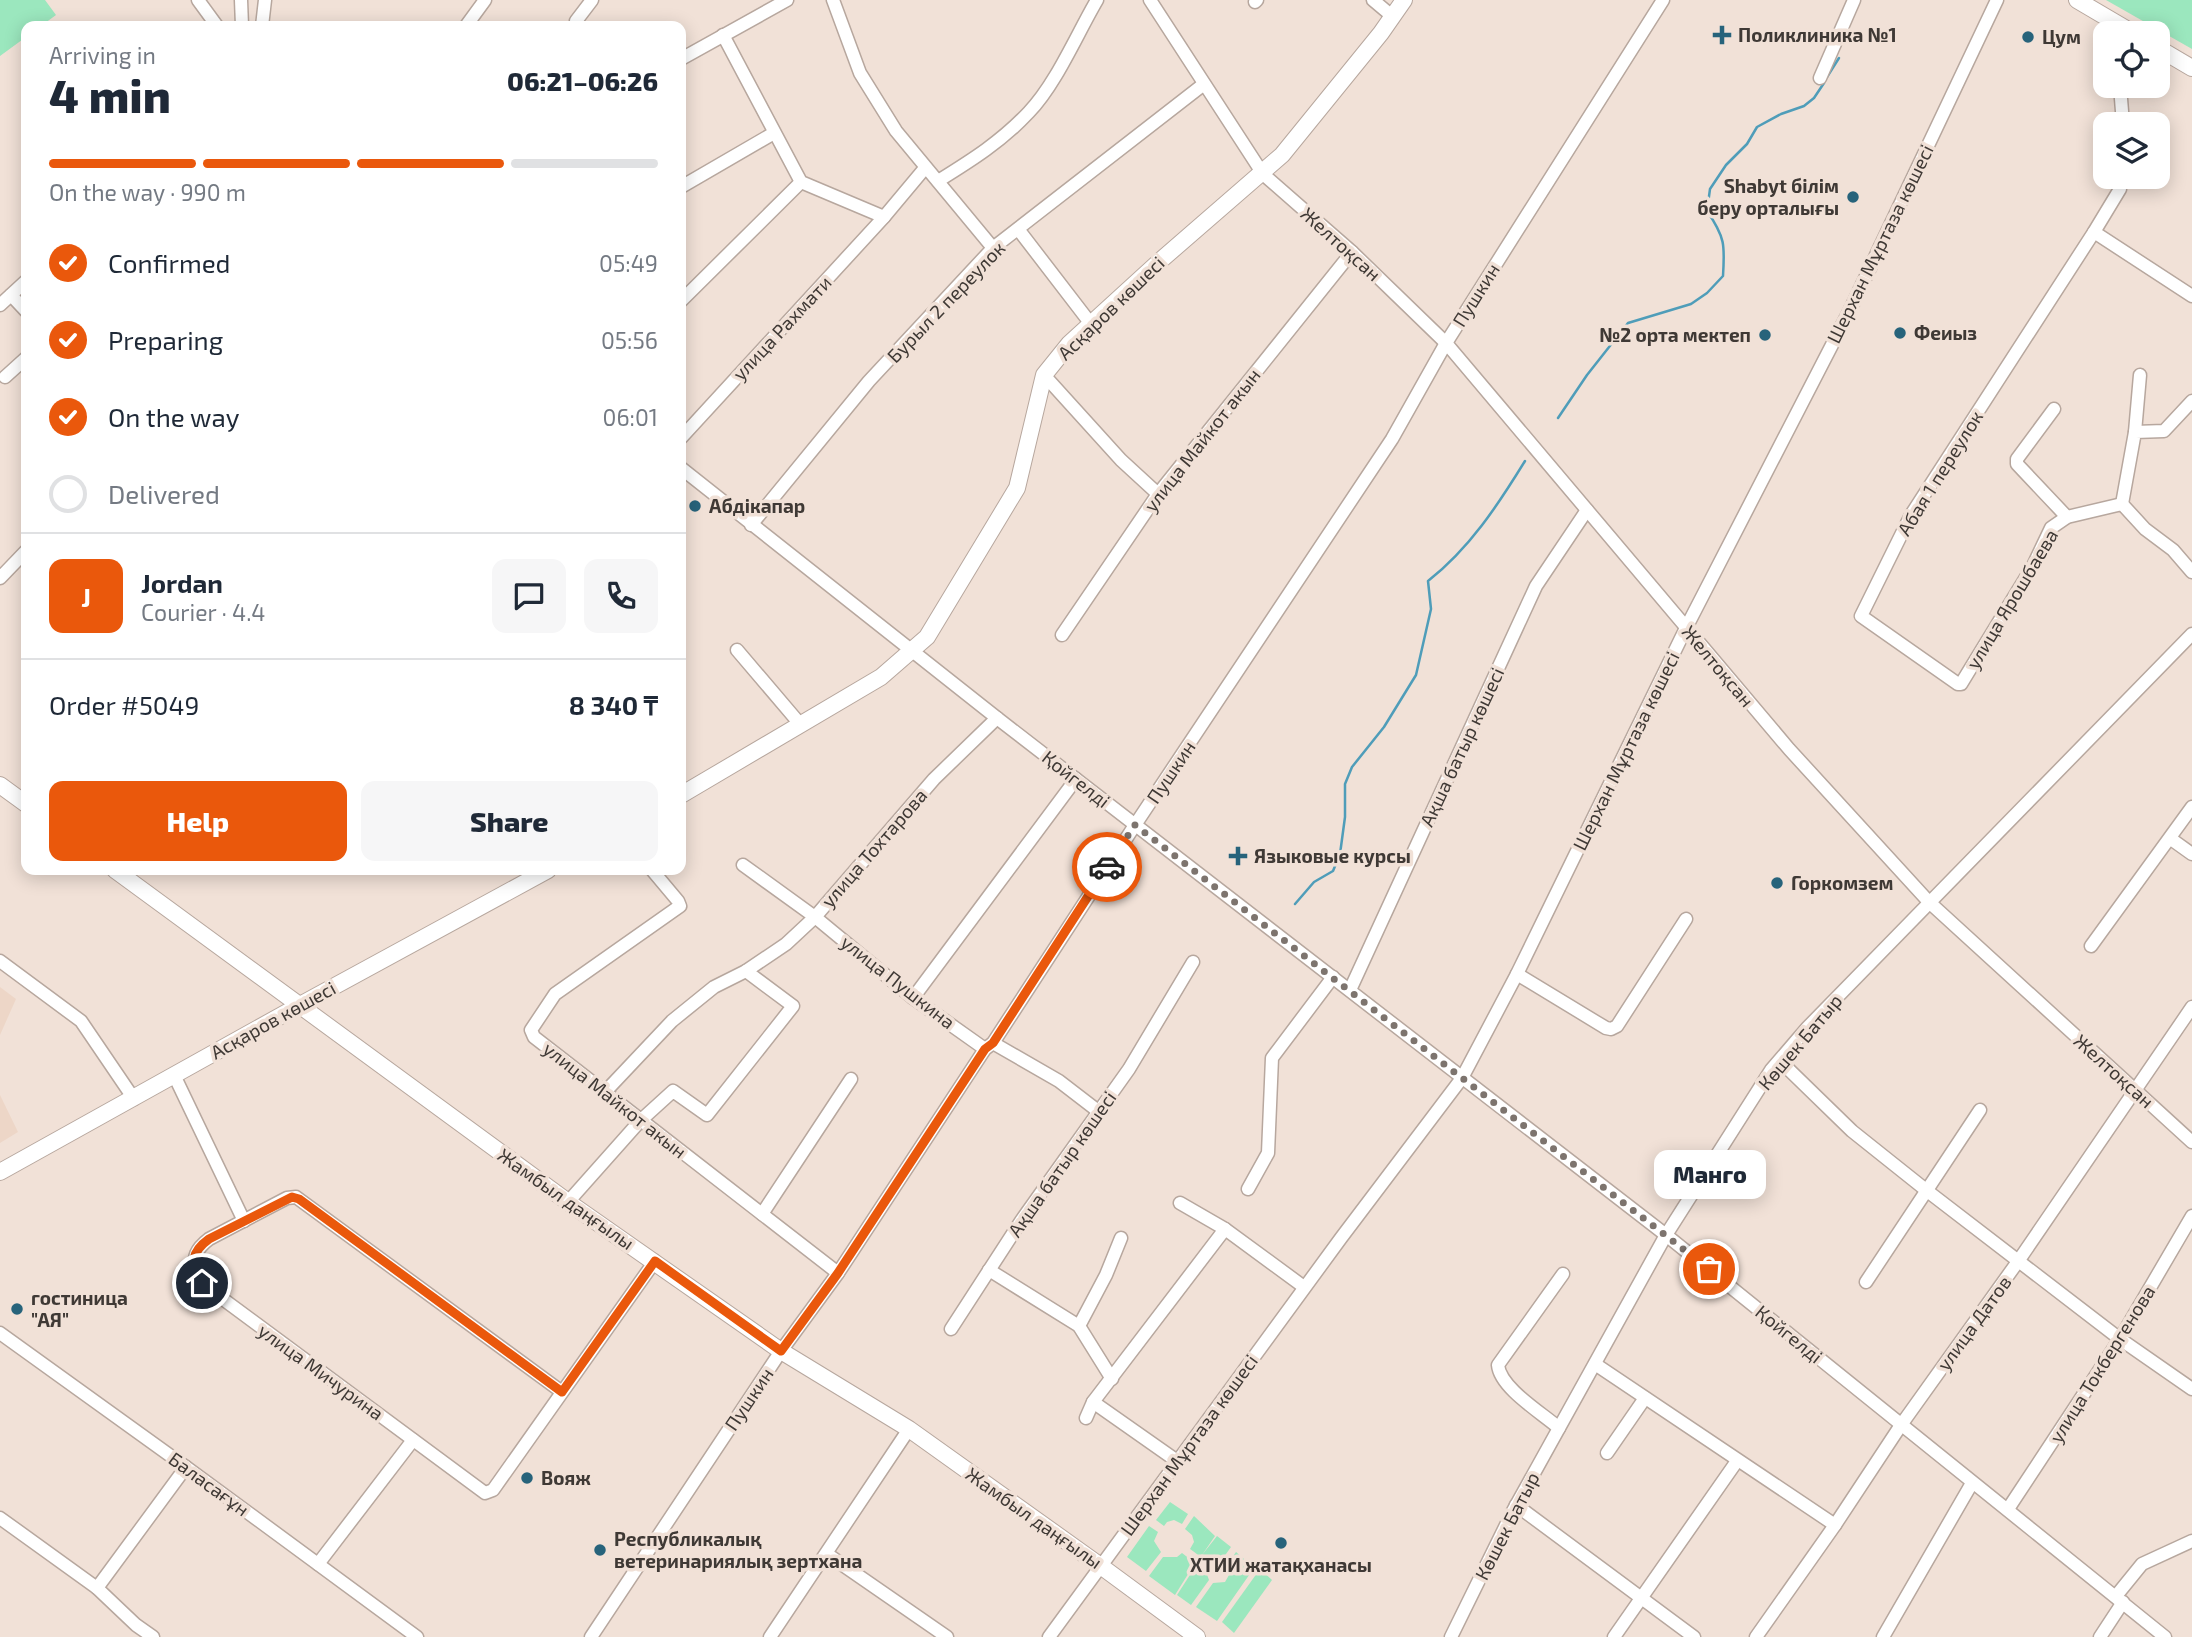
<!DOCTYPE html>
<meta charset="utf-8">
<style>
:root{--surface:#fff;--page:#f6f6f7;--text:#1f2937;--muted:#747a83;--line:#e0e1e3;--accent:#ea580c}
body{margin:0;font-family:"Exo 2",sans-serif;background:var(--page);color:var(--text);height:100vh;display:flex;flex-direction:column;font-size:26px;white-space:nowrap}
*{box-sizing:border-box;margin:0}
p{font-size:23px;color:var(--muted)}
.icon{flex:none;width:38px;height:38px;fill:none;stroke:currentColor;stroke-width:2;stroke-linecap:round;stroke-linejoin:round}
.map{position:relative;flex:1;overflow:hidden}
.side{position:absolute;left:21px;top:21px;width:665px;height:854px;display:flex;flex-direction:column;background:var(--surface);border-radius:14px;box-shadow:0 4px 18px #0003}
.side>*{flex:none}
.tools{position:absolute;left:2093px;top:21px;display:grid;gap:14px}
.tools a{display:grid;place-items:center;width:77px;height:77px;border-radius:14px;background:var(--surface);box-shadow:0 4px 18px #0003;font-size:35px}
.pin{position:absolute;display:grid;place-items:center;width:60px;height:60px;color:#fff;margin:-30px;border:4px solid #fff;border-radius:50%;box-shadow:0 2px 7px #0007}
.courier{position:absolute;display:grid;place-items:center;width:70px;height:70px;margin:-35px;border:5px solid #ea580c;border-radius:50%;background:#fff;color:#222;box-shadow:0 2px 9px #0007}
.bubble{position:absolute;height:49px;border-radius:14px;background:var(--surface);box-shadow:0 4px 18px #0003;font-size:23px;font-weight:800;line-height:49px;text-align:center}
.headline em{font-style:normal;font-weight:800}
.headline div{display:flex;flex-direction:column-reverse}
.headline{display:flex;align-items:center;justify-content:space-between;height:119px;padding:0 28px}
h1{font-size:46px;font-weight:800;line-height:52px}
.bar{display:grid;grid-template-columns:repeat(4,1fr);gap:10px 7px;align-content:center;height:84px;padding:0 28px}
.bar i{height:9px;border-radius:5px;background:var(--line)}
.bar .selected{background:var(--accent)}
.bar p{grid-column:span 4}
.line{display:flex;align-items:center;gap:18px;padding:0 28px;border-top:2px solid var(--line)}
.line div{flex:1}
.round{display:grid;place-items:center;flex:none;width:74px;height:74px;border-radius:14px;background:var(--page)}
ol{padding:0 28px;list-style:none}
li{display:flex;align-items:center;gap:21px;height:77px}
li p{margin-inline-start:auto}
li .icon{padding:7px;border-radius:50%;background:var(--accent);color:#fff;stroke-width:4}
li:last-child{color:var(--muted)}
li i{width:38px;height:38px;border:4px solid var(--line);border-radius:50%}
.primary-button{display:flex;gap:14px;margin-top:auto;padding:14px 28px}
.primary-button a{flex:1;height:80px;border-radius:14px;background:var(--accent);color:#fff;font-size:28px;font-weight:800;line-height:80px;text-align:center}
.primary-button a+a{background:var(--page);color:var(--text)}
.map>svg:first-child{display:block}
.built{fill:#edd6c7}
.green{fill:#9be7be}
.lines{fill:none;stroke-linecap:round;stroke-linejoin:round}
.stream{stroke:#4f9db9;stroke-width:2.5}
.minor-casing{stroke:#b7a79e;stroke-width:15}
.major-casing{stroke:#b7a79e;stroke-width:18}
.minor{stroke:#fff;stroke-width:12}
.major{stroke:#fff;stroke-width:16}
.done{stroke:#7d746e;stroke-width:7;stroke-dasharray:0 12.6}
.route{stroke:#ea580c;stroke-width:9}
.poi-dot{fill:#27637b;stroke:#f1e1d7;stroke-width:2.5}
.labels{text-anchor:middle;stroke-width:7;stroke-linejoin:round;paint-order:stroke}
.poi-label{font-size:19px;font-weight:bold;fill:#3f3935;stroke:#f1e1d7;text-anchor:start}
.street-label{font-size:19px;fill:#3f3935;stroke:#f1e1d7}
</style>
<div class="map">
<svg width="2192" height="1637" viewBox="0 0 2192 1637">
<rect width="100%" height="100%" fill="#f1e1d7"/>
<g class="built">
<polygon points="0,987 16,999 0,1035"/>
<polygon points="0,1095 18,1132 0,1143"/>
</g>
<g class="green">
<polygon points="0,0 45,0 56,15 41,26 26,26 26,37 0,56"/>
<polygon points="2106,0 2192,0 2192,49"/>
<polygon points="1170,1502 1188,1514 1182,1524 1174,1520 1167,1522 1164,1526 1156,1520"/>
<path d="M1194,1516l21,20 -13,19 15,-19 14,11 -10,14c-15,1 -20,-4 -31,-12l4,-7 -2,-7 -7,-6z"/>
<polygon points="1149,1526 1158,1532 1154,1541 1161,1552 1146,1571 1127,1557"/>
<polygon points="1236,1552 1254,1568 1217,1621 1196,1607 1213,1583 1225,1582 1229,1575 1228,1564"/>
<polygon points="1182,1553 1195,1563 1175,1595 1149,1576 1163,1557 1177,1557"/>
<polygon points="1197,1564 1205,1569 1209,1580 1191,1605 1177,1595"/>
<polygon points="1260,1569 1272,1580 1234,1633 1222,1622"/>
</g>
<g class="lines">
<g class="stream">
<polyline points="1827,77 1839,58"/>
<path d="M1558,418l29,-43 41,-52 63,-19 16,-11 16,-17c2,-31 2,-39 -16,-65l3,-22 16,-24 21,-21 10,-17 24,-13 23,-8 10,-8 10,-15"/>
<path d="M1295,904l19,-22 19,-11 7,-17 5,-37v-33l7,-17 32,-40 32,-52 15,-66 -3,-28c41,-32 70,-76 97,-120"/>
</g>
<g class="minor-casing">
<g id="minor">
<polyline points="198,0 217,26"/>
<polyline points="241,0 242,26"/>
<polyline points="833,0 860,73 896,131 993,248"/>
<polyline points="1150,0 1263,174 1352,252 1446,343 1789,749 1929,902 2192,1142"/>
<polyline points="1373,0 1392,16"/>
<polyline points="1255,2 1257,0"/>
<polyline points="576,21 592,0"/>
<polyline points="262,26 265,0"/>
<polyline points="466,26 485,0"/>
<polyline points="723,35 801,182 884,217 925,168"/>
<polyline points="681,59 787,0"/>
<polyline points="1820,78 1854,0"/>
<polyline points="2120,86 2123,124"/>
<polyline points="2120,177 2120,189 2094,232 1911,515 1861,616 1958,684 1961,684 2033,566 2051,528 2067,517 2122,504 2145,529 2173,550 2192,572"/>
<path d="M938,181c34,-21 64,-40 91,-69 27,-28 48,-78 68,-112"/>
<polyline points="681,187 774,133"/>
<polyline points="1018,229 1091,324"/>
<polyline points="2094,232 2192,296"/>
<polyline points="11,295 26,311"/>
<polyline points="681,301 801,182"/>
<polyline points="0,305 26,281"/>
<polyline points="1044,375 1121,460 1158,494"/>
<polyline points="5,377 26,358"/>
<polyline points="2054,409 2017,459 2017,464 2067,517"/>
<polyline points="2135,432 2140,375"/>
<polyline points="681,438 884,217"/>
<polyline points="681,468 997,718 1666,1235 2165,1637"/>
<polyline points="2122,504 2135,432 2164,431 2192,401"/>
<polyline points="751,525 869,381 993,248 1204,84"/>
<polyline points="0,578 26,551"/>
<polyline points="1062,635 1158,494 1352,252"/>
<polyline points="737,650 800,724"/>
<polyline points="2171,839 2192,854"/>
<polyline points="743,865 815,917 913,998 985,1049"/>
<polyline points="652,870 678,901 680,906 555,994 531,1030 534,1037 838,1273"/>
<polyline points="2091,946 2192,807"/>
<polyline points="0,961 81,1021 134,1099"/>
<polyline points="1517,974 1606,1028 1611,1029 1617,1026 1686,919"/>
<polyline points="1350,990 1536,586 1587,510"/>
<polyline points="913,998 1076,779"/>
<polyline points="993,1043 1059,1081 1098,1111"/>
<polyline points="1780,1061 1852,1131 1926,1190 2120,1339 2192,1389"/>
<polyline points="174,1075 244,1221"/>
<polyline points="605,1092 672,1021 714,987 746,971 786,944 815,917 934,779 997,718"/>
<polyline points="1248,1189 1268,1153 1272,1058 1333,977"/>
<polyline points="568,1202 640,1121 673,1091 707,1115 793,1006 746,971"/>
<polyline points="1180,1203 1225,1229 1304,1287"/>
<polyline points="762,1214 851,1079"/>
<polyline points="989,1270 1079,1326 1112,1379"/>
<polyline points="1866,1282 1980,1110"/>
<polyline points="1079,1326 1106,1275 1121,1238"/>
<polyline points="951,1329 1021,1221 1129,1069 1193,962"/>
<polyline points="0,1333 186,1467 417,1637"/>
<polyline points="1595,1364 1835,1525"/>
<path d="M562,1392l-266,-195 -9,1 -78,41c-13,10 -16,17 -14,34l13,15 277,205 8,-3 162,-229"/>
<polyline points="1093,1402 1177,1461"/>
<polyline points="1086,1418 1093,1402 1225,1229"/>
<path d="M1559,1428c-17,-15 -59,-40 -61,-63l65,-91"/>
<polyline points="1607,1453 1645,1398"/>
<polyline points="1516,1505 1694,1637"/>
<polyline points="2008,1509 2120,1339 2192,1216"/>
<polyline points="0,1518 97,1588 186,1467"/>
<polyline points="827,1554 947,1637"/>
<polyline points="318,1564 413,1440"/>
<polyline points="97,1588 136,1625 153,1637"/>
<polyline points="2116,1596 2142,1564 2192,1541"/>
<polyline points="591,1637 781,1351 838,1273 985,1049 993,1043 1135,825 1392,439 1446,343 1663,0"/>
<polyline points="770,1637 909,1429"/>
<polyline points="1049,1637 1341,1238 1462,1078 1517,974 1686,628 1851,308 1997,0"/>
<polyline points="1451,1637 1513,1511 1666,1235 1771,1070 1808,1027 2192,634"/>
<polyline points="1614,1637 1737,1461"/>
<polyline points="1756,1637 1835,1525 1901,1425 2019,1260 2192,1007"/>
<polyline points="1883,1637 1972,1483"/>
<polyline points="2100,1637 2123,1602"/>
</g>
</g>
<g class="major-casing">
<g id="major">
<polyline points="2077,0 2133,33"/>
<polyline points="2158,48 2192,68"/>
<polyline points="0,785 26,804"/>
<polyline points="681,795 881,677 927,637 1017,488 1044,375 1069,344 1161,260 1282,155 1381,33 1404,0"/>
<polyline points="115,870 568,1202 781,1351 909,1429 1102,1567 1197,1637"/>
<polyline points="0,1172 300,1005 548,870"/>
</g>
</g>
<use href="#minor" class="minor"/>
<use href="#major" class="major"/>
</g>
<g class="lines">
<polyline class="done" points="1107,867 1135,825 1709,1269"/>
<path class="route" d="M202,1283c-13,-18 -11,-31 7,-44l83,-42 7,2 263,193 93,-131 126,90 57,-78 147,-224 8,-6 114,-176"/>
</g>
<g class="poi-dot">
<path d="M1718.5 24.5h7v7h7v7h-7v7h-7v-7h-7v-7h7z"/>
<circle cx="2028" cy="37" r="7"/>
<circle cx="1853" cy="197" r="7"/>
<circle cx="1900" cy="333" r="7"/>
<circle cx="1765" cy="335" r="7"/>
<circle cx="695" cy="506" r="7"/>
<path d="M1234.5 845.5h7v7h7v7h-7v7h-7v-7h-7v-7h7z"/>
<circle cx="1777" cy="883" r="7"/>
<circle cx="17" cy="1309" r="7"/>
<circle cx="527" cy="1478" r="7"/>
<circle cx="1281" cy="1543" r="7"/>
<circle cx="600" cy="1550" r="7"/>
</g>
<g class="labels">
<g class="poi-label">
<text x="1738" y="42">Поликлиника №1</text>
<text x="2042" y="44">Цум</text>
<text x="1839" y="193" text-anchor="end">Shabyt білім<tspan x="1839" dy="22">беру орталығы</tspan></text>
<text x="1914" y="340">Феиыз</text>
<text x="1751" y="342" text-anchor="end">№2 орта мектеп</text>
<text x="709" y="513">Абдiкапар</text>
<text x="1254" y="863">Языковые курсы</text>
<text x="1791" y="890">Горкомзем</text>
<text x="31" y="1305">гостиница<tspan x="31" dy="22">"АЯ"</tspan></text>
<text x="541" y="1485">Вояж</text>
<text x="614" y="1546">Республикалық<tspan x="614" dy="22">ветеринариялық зертхана</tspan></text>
<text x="1281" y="1572" text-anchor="middle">ХТИИ жатақханасы</text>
</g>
<g class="street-label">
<text transform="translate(1341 244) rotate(42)" y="7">Желтоқсан</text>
<text transform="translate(1880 244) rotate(-64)" y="7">Шерхан Мұртаза көшесі</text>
<text transform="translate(1476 295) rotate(-58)" y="7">Пушкин</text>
<text transform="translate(946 302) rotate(-46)" y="7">Бурыл 2 переулок</text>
<text transform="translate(1111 308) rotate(-44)" y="7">Асқаров көшесі</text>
<text transform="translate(782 328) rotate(-47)" y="7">улица Рахмати</text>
<text transform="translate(1202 440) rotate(-52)" y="7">улица Майкот акын</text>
<text transform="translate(1940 473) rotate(-58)" y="7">Абая 1 переулок</text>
<text transform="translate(2012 599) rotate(-59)" y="7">улица Ярошбаева</text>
<text transform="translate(1718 666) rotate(50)" y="7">Желтоқсан</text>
<text transform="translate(1462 747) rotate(-65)" y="7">Ақша батыр көшесі</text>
<text transform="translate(1626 751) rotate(-64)" y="7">Шерхан Мұртаза көшесі</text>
<text transform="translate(1171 772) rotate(-56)" y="7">Пушкин</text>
<text transform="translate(1076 779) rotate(38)" y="7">Қойгелді</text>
<text transform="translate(874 848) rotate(-49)" y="7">улица Тохтарова</text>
<text transform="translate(898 982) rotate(38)" y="7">улица Пушкина</text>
<text transform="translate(273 1020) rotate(-29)" y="7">Асқаров көшесі</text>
<text transform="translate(1800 1042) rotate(-50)" y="7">Көшек Батыр</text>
<text transform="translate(2114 1071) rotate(42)" y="7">Желтоқсан</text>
<text transform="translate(615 1100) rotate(38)" y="7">улица Майкот акын</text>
<text transform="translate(1062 1164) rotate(-55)" y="7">Ақша батыр көшесі</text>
<text transform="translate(566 1199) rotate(35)" y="7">Жамбыл даңғылы</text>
<text transform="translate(1974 1323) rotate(-54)" y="7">улица Датов</text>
<text transform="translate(1789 1334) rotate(39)" y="7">Қойгелді</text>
<text transform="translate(2102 1364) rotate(-58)" y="7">улица Токбергенова</text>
<text transform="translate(321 1372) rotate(36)" y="7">улица Мичурина</text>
<text transform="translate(749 1399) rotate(-56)" y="7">Пушкин</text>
<text transform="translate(1189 1445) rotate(-54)" y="7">Шерхан Мұртаза көшесі</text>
<text transform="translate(209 1484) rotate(36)" y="7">Баласағұн</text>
<text transform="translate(1034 1518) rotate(35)" y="7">Жамбыл даңғылы</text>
<text transform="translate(1507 1526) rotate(-63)" y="7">Көшек Батыр</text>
</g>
</g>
</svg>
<div class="tools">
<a><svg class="icon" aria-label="locate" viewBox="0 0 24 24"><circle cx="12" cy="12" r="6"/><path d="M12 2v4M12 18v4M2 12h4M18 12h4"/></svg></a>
<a><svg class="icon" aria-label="layers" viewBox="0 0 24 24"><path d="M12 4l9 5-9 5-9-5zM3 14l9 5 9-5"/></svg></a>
</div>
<div class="pin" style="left:1709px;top:1269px;background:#ea580c"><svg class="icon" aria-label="bag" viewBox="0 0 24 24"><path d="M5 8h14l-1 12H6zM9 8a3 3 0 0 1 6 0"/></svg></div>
<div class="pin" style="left:202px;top:1283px;background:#1f2937"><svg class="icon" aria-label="home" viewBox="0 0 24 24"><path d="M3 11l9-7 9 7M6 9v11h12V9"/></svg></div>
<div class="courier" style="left:1107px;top:867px"><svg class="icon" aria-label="car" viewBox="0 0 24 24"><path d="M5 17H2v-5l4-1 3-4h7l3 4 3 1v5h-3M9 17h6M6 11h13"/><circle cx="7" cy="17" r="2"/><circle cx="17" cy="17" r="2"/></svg></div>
<div class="bubble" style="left:1654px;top:1150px;width:112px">Манго</div>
<section class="side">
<div class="headline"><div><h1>4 min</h1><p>Arriving in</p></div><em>06:21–06:26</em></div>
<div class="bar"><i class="selected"></i><i class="selected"></i><i class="selected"></i><i></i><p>On the way · 990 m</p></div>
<ol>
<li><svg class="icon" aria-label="check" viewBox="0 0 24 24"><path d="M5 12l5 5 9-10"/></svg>Confirmed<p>05:49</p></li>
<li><svg class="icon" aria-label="check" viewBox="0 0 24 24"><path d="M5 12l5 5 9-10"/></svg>Preparing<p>05:56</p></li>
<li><svg class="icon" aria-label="check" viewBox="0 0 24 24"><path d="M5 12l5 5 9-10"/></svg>On the way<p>06:01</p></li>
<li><i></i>Delivered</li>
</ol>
<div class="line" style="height:126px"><b class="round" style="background:var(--accent);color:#fff">J</b><div><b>Jordan</b><p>Courier · 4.4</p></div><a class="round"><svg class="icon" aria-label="chat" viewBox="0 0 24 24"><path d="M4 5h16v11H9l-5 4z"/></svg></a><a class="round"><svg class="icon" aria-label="phone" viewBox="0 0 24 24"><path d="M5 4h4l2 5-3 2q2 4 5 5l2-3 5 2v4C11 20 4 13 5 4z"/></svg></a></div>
<div class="line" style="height:91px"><div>Order #5049</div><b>8 340 ₸</b></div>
<div class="primary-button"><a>Help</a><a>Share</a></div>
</section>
</div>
